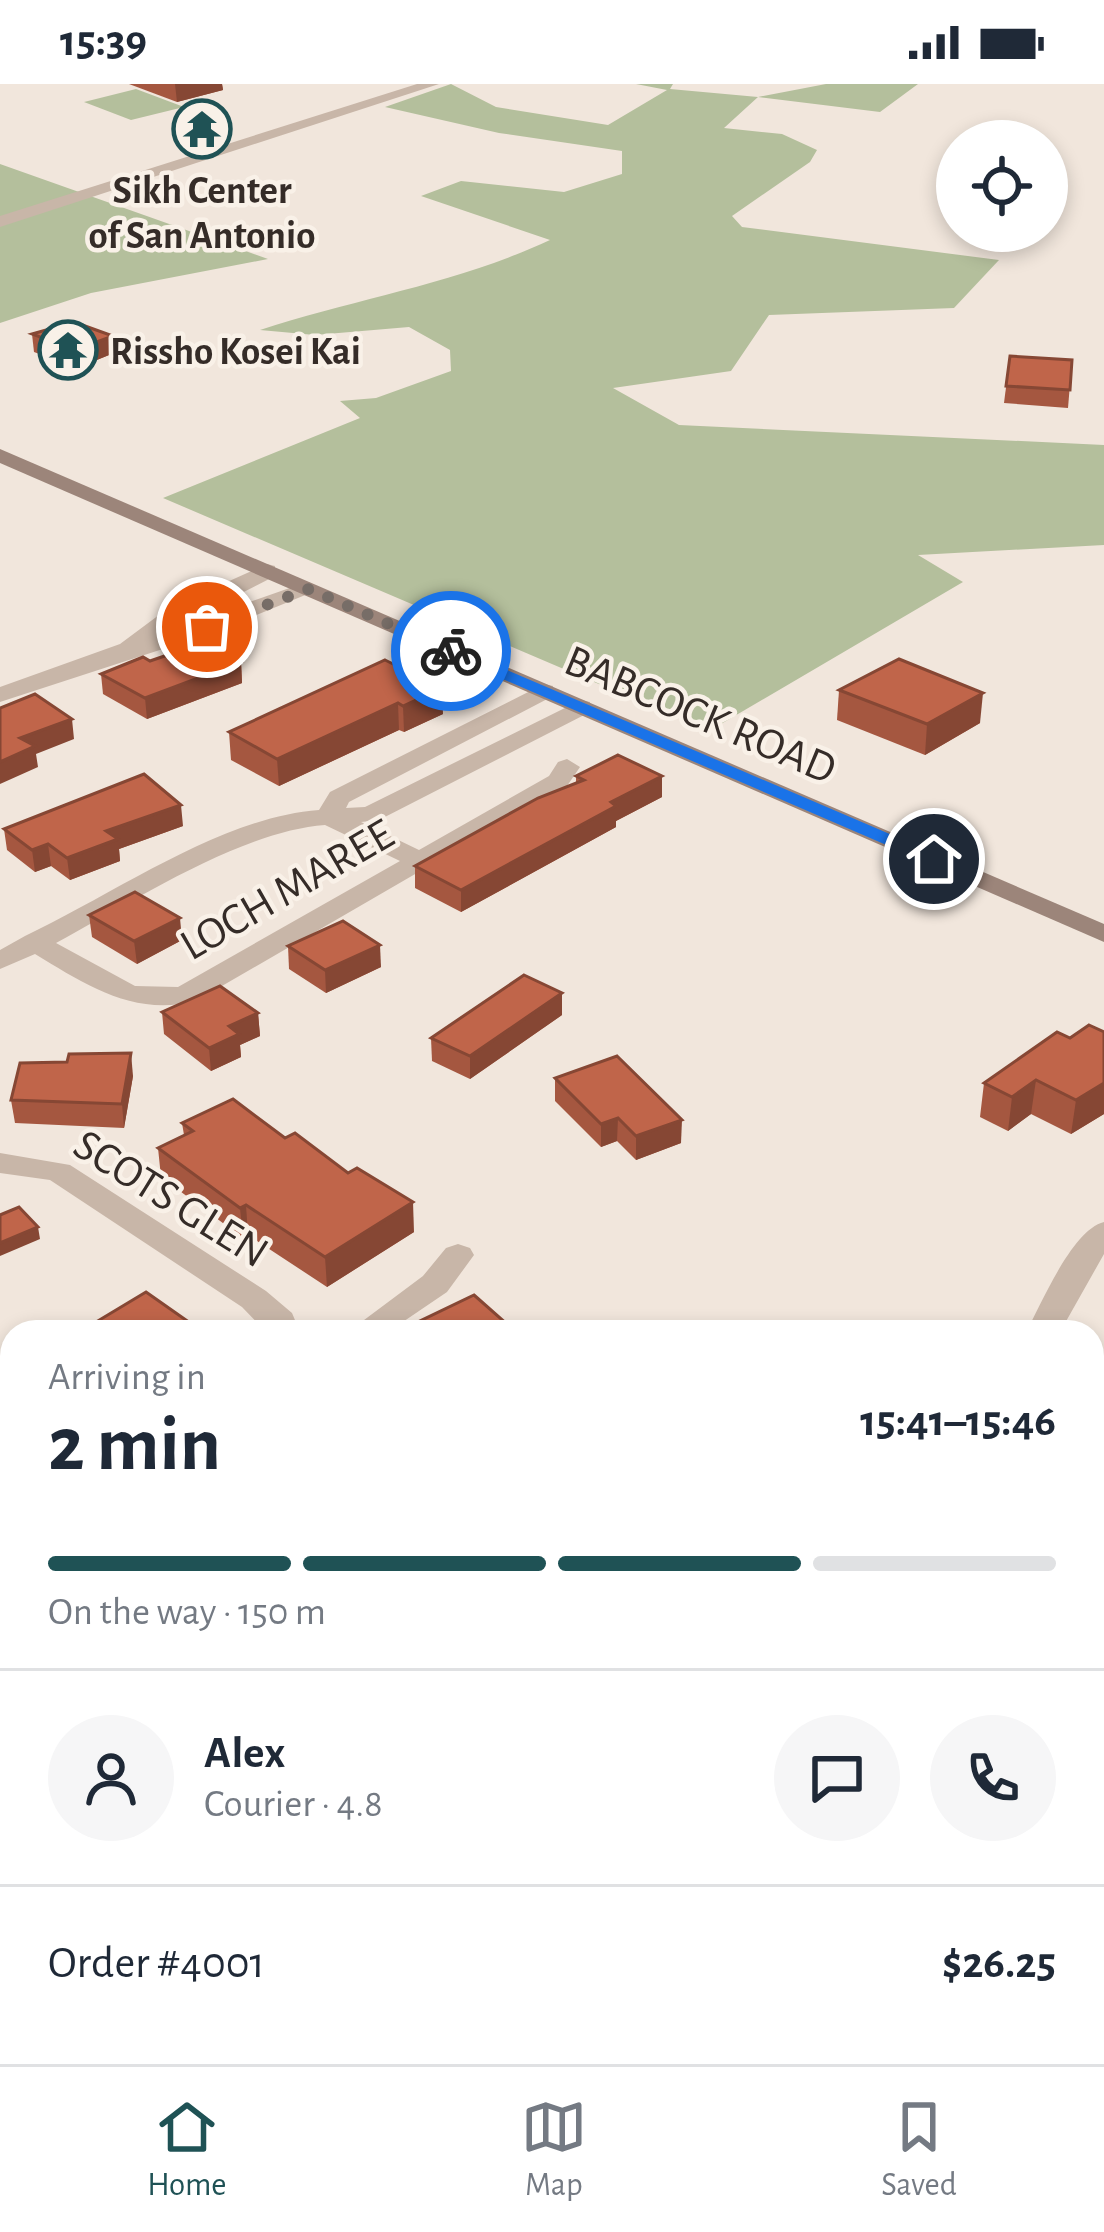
<!DOCTYPE html>
<meta charset="utf-8">
<style>
:root{--surface:#fff;--page:#f6f6f7;--text:#1f2937;--muted:#747a83;--line:#e0e1e3;--accent:#1f5255}
body{margin:0;font-family:"Alegreya Sans",sans-serif;background:var(--page);color:var(--text);height:100vh;display:flex;flex-direction:column;font-size:45px;white-space:nowrap}
*{box-sizing:border-box;margin:0}
p{font-size:39px;color:var(--muted)}
.icon{flex:none;width:66px;height:66px;fill:none;stroke:currentColor;stroke-width:2;stroke-linecap:round;stroke-linejoin:round}
.map{position:relative;flex:1;overflow:hidden}
.details{position:absolute;left:0px;top:1236px;width:1104px;height:744px;display:flex;flex-direction:column;background:var(--surface);border-radius:36px 36px 0 0;box-shadow:0 6px 18px #0003}
.details>*{flex:none}
.controls{position:absolute;left:936px;top:36px;display:grid;gap:24px}
.controls a{display:grid;place-items:center;width:132px;height:132px;border-radius:50%;background:var(--surface);box-shadow:0 6px 18px #0003;font-size:60px}
.pin{position:absolute;display:grid;place-items:center;width:102px;height:102px;color:#fff;margin:-51px;border:6px solid #fff;border-radius:50%;box-shadow:0 3px 12px #0007}
.courier{position:absolute;display:grid;place-items:center;width:120px;height:120px;margin:-60px;border:9px solid #1a73e8;border-radius:50%;background:#fff;color:#222;box-shadow:0 3px 15px #0007}
.head em{font-style:normal;font-weight:700}
.head div{display:flex;flex-direction:column-reverse}
.head{display:flex;align-items:center;justify-content:space-between;height:204px;padding:0 48px}
h1{font-size:78px;font-weight:700;line-height:90px}
.bar{display:grid;grid-template-columns:repeat(4,1fr);gap:18px 12px;align-content:center;height:144px;padding:0 48px}
.bar i{height:15px;border-radius:9px;background:var(--line)}
.bar .current{background:var(--accent)}
.bar p{grid-column:span 4}
.line{display:flex;align-items:center;gap:30px;padding:0 48px;border-top:3px solid var(--line)}
.line div{flex:1}
.round{display:grid;place-items:center;flex:none;width:126px;height:126px;border-radius:63px;background:var(--page)}
.status{display:flex;justify-content:space-between;align-items:center;height:84px;padding:0 60px;background:var(--surface);direction:ltr}
.status svg{height:33px;fill:currentColor}
.tab-bar{display:flex;justify-content:space-around;align-items:center;height:168px;border-top:3px solid var(--line);background:var(--surface);font-size:33px;color:var(--muted)}
.tab-bar a{display:grid;justify-items:center;gap:6px}
.tab-bar .current{color:var(--accent)}
.map>svg:first-child{display:block}
.green{fill:#b4bf9c}
.lines{fill:none;stroke-linecap:round;stroke-linejoin:round}
.street{fill:#c8b6a8;fill-rule:evenodd}
.secondary{fill:#9c857a;fill-rule:evenodd}
.wall{fill:#a55740}
.shaded-wall{fill:#864734}
.building{fill:#c0654a;stroke:#864734;stroke-width:3}
.route{fill:#1a73e8}
.done{stroke:#776d67;stroke-width:12;stroke-dasharray:0 21.6}
.labels{text-anchor:middle;stroke-width:9;stroke-linejoin:round;paint-order:stroke}
.far-poi-label{font-size:39px;font-weight:bold;fill:#352c28;stroke:#f9f1e8}
.street-label{font-size:45px;fill:#352c28;stroke:#f9f1e8}
</style>
<div class="status"><b>15:39</b><svg viewBox="0 0 49 12"><path d="M0 12V9h3v3zM5 12V6h3v6zM10 12V3h3v9zM15 12V0h3v12zM26 1h20v11H26zM47 4h2v5h-2z"/></svg></div>
<div class="map">
<svg width="1104" height="1980" viewBox="0 0 1104 1980">
<rect width="100%" height="100%" fill="#f1e6dc"/>
<g class="green">
<path d="M451,0l45,23 112,18 59,-35 -31,-6h37l-3,5 88,8 68,-13h92l-38,28 -122,-15 -34,31 58,6 35,16 -7,12 -78,54 10,11 257,33 -45,48 -185,7 -38,56 -118,17 66,37 425,20v100l-186,10 45,27 -254,149 -546,-233 197,-80 -20,-17 36,-3 75,-27 -1,-21 -41,-23 -94,8 -55,-5c97,-32 196,-46 290,-90l-129,-44 40,-15 103,11 58,-18v-23l-123,-18 -114,-26z"/>
<polygon points="136,5 184,23 131,36 84,18"/>
<polygon points="0,80 268,175 91,209 0,239"/>
<polygon points="1104,1643 1104,1980 803,1980 814,1968 1092,1968 1092,1657"/>
</g>
<g class="lines">
<g class="street">
<polygon points="417,0 439,0 0,143 0,132"/>
<polygon points="267,480 275,482 275,492 167,547 301,500 309,498 320,505 215,548 0,618 0,603 120,560 167,525"/>
<path d="M544,600l9,2v10l-204,106 -3,6 19,-1 216,-107 9,2v10l-211,108 -18,2 58,28 130,-74 9,-14 9,-3 13,8 -13,19 -371,215c-62,16 -110,-16 -161,-47l-35,15v-19l25,-14c88,-41 196,-119 294,-126l11,-18zM325,741l75,36 -222,126 -43,-1 -79,-43c75,-40 185,-112 269,-118z"/>
<polygon points="0,1069 70,1081 266,1207 292,1229 300,1248 266,1248 242,1223 50,1096 0,1089"/>
<path d="M1104,1138v32l-44,78h-34c16,-29 46,-102 78,-110z"/>
<polygon points="458,1160 470,1164 474,1171 447,1208 388,1248 348,1248 423,1192 446,1164"/>
<polygon points="12,1482 12,1515 0,1519 0,1486"/>
<polygon points="186,1968 233,1968 228,1980 180,1980"/>
</g>
<polygon class="secondary" points="0,365 1104,840 1104,858 0,379"/>
</g>
<g class="wall">
<polygon points="129,0 222,0 223,6 177,18"/>
<polygon points="32,250 113,252 114,269 77,284 34,268"/>
<polygon points="1010,272 1072,276 1068,324 1004,319"/>
<polygon points="385,576 443,630 404,648 399,646 279,702 231,676 229,648"/>
<polygon points="150,577 241,578 242,599 147,635 103,610 101,590"/>
<polygon points="839,606 980,639 925,671 837,636"/>
<polygon points="576,692 662,692 662,713 616,737 616,743 461,828 415,804 415,782 576,699"/>
<polygon points="183,742 119,765 120,777 70,796 51,782 35,788 7,766 4,745"/>
<polygon points="89,831 182,856 137,880 92,853"/>
<polygon points="288,862 381,883 326,909 289,885"/>
<polygon points="162,928 258,929 260,952 240,961 241,973 211,987 164,950"/>
<polygon points="562,931 470,995 432,977 431,954"/>
<polygon points="1104,948 1104,1030 1071,1050 1031,1030 1008,1047 980,1033 984,999 1070,954"/>
<polygon points="133,992 124,1044 15,1039 11,1016"/>
<polygon points="555,994 681,1059 636,1076 617,1057 601,1063 555,1017"/>
<polygon points="182,1039 414,1148 327,1203 248,1151 243,1154 161,1093 158,1064 184,1051"/>
<polygon points="96,1238 203,1248 98,1248"/>
<polygon points="1092,1332 1104,1332 1104,1513 1092,1525"/>
<polygon points="12,1536 12,1584 0,1570 0,1542"/>
<polygon points="526,1968 660,1968 661,1980 530,1980"/>
</g>
<g class="shaded-wall">
<polygon points="175,0 222,0 223,6 177,18"/>
<polygon points="113,252 114,269 77,284 75,266"/>
<polygon points="241,578 242,599 147,635 145,614"/>
<polygon points="442,604 443,630 404,648 403,622"/>
<polygon points="983,609 980,639 925,671 927,640"/>
<polygon points="398,619 399,646 279,702 277,675"/>
<polygon points="72,635 74,655 36,670 38,683 0,700 0,678 20,654"/>
<polygon points="662,692 662,713 616,737 616,743 461,828 461,806 611,718"/>
<polygon points="181,721 183,742 119,765 120,777 70,796 67,774 106,747"/>
<polygon points="48,760 51,782 35,788 32,766"/>
<polygon points="180,834 182,856 137,880 134,857"/>
<polygon points="380,861 381,883 326,909 325,886"/>
<polygon points="562,909 562,931 470,995 470,972"/>
<polygon points="258,929 260,952 240,961 241,973 211,987 209,964 229,942"/>
<polygon points="131,969 133,992 124,1044 122,1020"/>
<polygon points="1036,996 1031,1030 1008,1047 1012,1013"/>
<polygon points="1104,999 1104,1030 1071,1050 1076,1016"/>
<polygon points="618,1034 617,1057 601,1063 601,1040"/>
<polygon points="682,1036 681,1059 636,1076 636,1052"/>
<polygon points="413,1118 414,1148 327,1203 325,1173"/>
<polygon points="246,1121 248,1151 243,1154 240,1124"/>
<polygon points="38,1143 40,1155 0,1172 0,1159"/>
<polygon points="1104,1482 1104,1513 1092,1525 1092,1494"/>
<polygon points="15,1968 44,1968 45,1980 0,1980 0,1971"/>
<polygon points="466,1968 474,1968 471,1980 463,1980"/>
<polygon points="662,1972 661,1980 629,1980"/>
</g>
<g class="building">
<polygon points="74,238 113,252 75,266 32,250"/>
<polygon points="1010,272 1072,276 1070,306 1006,302"/>
<polygon points="208,557 241,578 145,614 101,590 143,573 150,577"/>
<polygon points="899,575 983,609 927,640 839,606"/>
<polygon points="385,576 442,604 403,622 398,619 277,675 229,648"/>
<polygon points="35,610 72,635 20,654 35,662 0,678 0,624"/>
<polygon points="618,671 662,692 611,718 616,722 461,806 415,782 538,714 584,696 576,692"/>
<polygon points="144,690 181,721 106,747 118,755 67,774 48,760 32,766 4,745"/>
<polygon points="135,808 180,834 134,857 89,831"/>
<polygon points="343,837 380,861 325,886 288,862"/>
<polygon points="524,891 562,909 470,972 431,954"/>
<polygon points="220,902 258,929 229,942 239,950 209,964 162,928"/>
<polygon points="1089,941 1104,948 1104,999 1076,1016 1036,996 1012,1013 984,999 1057,948 1070,954"/>
<polygon points="131,969 122,1020 11,1016 20,979 67,978 69,970"/>
<polygon points="617,972 682,1036 636,1052 618,1034 601,1040 555,994"/>
<polygon points="233,1015 285,1054 295,1049 348,1089 357,1084 413,1118 325,1173 246,1121 240,1124 158,1064 193,1047 182,1039"/>
<polygon points="19,1123 38,1143 0,1159 0,1131"/>
<polygon points="146,1208 203,1248 110,1248 96,1238"/>
<polygon points="474,1211 516,1248 429,1248 418,1238"/>
<polygon points="816,1238 832,1248 801,1248"/>
<polygon points="1097,1328 1104,1332 1104,1482 1092,1494 1092,1382 1101,1374 1092,1368 1092,1332"/>
<polygon points="12,1536 12,1563 0,1549 0,1542"/>
<polygon points="12,1877 12,1968 15,1968 0,1971 0,1879"/>
<polygon points="343,1968 466,1968 463,1980 340,1980"/>
<polygon points="537,1968 660,1968 662,1972 629,1980 541,1980"/>
</g>
<polygon class="route" points="451,562 941,772 943,775 928,779 445,570 445,563"/>
<g class="lines">
<polyline class="done" points="207,543 309,505 451,567"/>
</g>
<defs>
<g id="temple-ring" transform="scale(3)"><circle r="9.5" fill="#f9f1e8" stroke="#1f5255" stroke-width="1.5"/><path d="M0-6L5-2H3V0L6.5 2.5H4V6H1.5V3h-3V6H-4V2.5H-6.5L-3 0V-2H-5Z" fill="#1f5255"/></g>
</defs>
<g fill-rule="evenodd">
<use href="#temple-ring" x="202" y="45"/>
<use href="#temple-ring" x="68" y="266"/>
</g>
<g class="labels">
<g class="far-poi-label">
<text x="202" y="119">Sikh Center<tspan x="202" dy="45">of San Antonio</tspan></text>
<text x="110" y="280" text-anchor="start">Rissho Kosei Kai</text>
</g>
<g class="street-label">
<text transform="translate(701 629) rotate(23)" y="16">BABCOCK ROAD</text>
<text transform="translate(286 804) rotate(-30)" y="16">LOCH MAREE</text>
<text transform="translate(172 1113) rotate(32)" y="16">SCOTS GLEN</text>
</g>
</g>
</svg>
<div class="controls">
<a><svg class="icon" aria-label="locate" viewBox="0 0 24 24"><circle cx="12" cy="12" r="6"/><path d="M12 2v4M12 18v4M2 12h4M18 12h4"/></svg></a>
</div>
<div class="pin" style="left:207px;top:543px;background:#ea580c"><svg class="icon" aria-label="bag" viewBox="0 0 24 24"><path d="M5 8h14l-1 12H6zM9 8a3 3 0 0 1 6 0"/></svg></div>
<div class="pin" style="left:934px;top:775px;background:#1f2937"><svg class="icon" aria-label="home" viewBox="0 0 24 24"><path d="M3 11l9-7 9 7M6 9v11h12V9"/></svg></div>
<div class="courier" style="left:451px;top:567px"><svg class="icon" aria-label="bike" viewBox="0 0 24 24"><circle cx="6" cy="16" r="4"/><circle cx="18" cy="16" r="4"/><path d="M6 16l4-8h5l3 8M10 8l3 8H6M13 5h3"/></svg></div>
<section class="details">
<div class="head"><div><h1>2 min</h1><p>Arriving in</p></div><em>15:41–15:46</em></div>
<div class="bar"><i class="current"></i><i class="current"></i><i class="current"></i><i></i><p>On the way · 150 m</p></div>
<div class="line" style="height:216px"><a class="round"><svg class="icon" aria-label="person" viewBox="0 0 24 24"><circle cx="12" cy="8" r="4"/><path d="M4 21q1-7 8-7t8 7"/></svg></a><div><b>Alex</b><p>Courier · 4.8</p></div><a class="round"><svg class="icon" aria-label="chat" viewBox="0 0 24 24"><path d="M4 5h16v11H9l-5 4z"/></svg></a><a class="round"><svg class="icon" aria-label="phone" viewBox="0 0 24 24"><path d="M5 4h4l2 5-3 2q2 4 5 5l2-3 5 2v4C11 20 4 13 5 4z"/></svg></a></div>
<div class="line" style="height:156px"><div>Order #4001</div><b>$26.25</b></div>
</section>
</div>
<nav class="tab-bar">
<a class="current"><svg class="icon" aria-label="home" viewBox="0 0 24 24"><path d="M3 11l9-7 9 7M6 9v11h12V9"/></svg>Home</a>
<a><svg class="icon" aria-label="map" viewBox="0 0 24 24"><path d="M3 6l6-2 6 2 6-2v14l-6 2-6-2-6 2zM9 4v14M15 6v14"/></svg>Map</a>
<a><svg class="icon" aria-label="saved" viewBox="0 0 24 24"><path d="M7 4h10v16l-5-4-5 4z"/></svg>Saved</a>
</nav>
